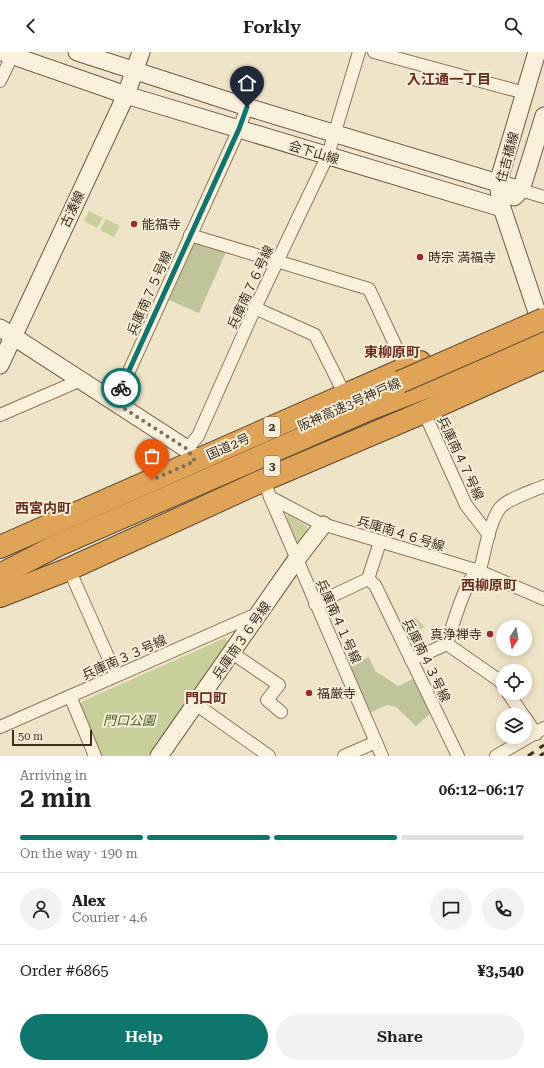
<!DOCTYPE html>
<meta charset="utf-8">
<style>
:root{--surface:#fff;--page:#f2f2f2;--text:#202124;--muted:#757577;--line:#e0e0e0;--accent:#0f766e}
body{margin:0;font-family:"Roboto Serif","Noto Sans JP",serif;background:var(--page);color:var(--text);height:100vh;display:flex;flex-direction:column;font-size:15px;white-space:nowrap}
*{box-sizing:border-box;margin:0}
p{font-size:13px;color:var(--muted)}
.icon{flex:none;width:22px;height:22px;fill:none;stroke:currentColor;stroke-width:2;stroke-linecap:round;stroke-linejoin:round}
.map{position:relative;height:704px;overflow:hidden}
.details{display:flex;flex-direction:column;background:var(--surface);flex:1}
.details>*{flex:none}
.needle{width:26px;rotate:191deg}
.fabs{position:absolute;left:496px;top:568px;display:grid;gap:8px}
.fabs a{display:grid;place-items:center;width:36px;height:36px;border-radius:50%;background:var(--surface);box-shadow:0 2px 10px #0003;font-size:20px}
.scale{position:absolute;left:12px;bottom:10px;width:80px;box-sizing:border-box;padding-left:4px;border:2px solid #3d2e20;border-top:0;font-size:11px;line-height:14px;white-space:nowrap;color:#3d2e20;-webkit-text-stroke:3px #f7eed8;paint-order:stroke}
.pin{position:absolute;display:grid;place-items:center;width:34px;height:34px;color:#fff;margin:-41px -17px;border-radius:50% 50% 50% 0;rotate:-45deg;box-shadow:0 0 4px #0007}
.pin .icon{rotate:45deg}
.courier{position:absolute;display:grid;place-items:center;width:40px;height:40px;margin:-20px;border:3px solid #0f766e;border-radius:50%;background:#fff;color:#222;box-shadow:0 1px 5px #0007}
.summary em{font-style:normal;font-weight:600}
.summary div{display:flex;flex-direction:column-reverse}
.summary{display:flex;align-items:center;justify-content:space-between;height:68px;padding:0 20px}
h1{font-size:26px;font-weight:600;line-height:30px}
.bar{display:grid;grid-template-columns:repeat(4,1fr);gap:6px 4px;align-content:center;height:48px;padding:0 20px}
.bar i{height:5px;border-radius:3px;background:var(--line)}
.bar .selected{background:var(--accent)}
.bar p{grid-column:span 4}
.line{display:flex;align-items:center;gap:10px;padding:0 20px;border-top:1px solid var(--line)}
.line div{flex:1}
.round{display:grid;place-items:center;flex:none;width:42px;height:42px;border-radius:21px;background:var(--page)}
.primary-button{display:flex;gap:8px;margin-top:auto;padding:8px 20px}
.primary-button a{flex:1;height:46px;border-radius:24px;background:var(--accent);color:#fff;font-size:16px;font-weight:600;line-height:46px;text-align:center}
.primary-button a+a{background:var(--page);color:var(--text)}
header{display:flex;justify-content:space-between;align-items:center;height:52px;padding:0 20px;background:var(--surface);font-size:18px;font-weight:600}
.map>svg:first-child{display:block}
.green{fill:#c9cf9b}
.cemetery{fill:#bfc49a}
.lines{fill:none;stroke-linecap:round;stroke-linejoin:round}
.street-casing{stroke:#8d765c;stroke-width:14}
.secondary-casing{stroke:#6f573f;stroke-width:19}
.highway-casing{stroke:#5b4430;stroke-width:24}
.street{stroke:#faf1dc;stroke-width:12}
.secondary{stroke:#faf1dc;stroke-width:17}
.highway{stroke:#e0a458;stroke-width:22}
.rail{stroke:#3d2e20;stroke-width:3;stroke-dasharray:7 7;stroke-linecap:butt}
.highway-bridge-casing{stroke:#5b4430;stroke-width:24;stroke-linecap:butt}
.highway-bridge{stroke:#e0a458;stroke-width:22}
.done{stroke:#7c6e5b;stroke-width:4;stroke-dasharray:0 7.2}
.route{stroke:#0f766e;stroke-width:5}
.poi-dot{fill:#9e2a2b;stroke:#f7eed8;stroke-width:1.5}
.labels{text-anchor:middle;stroke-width:4;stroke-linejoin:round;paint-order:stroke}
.shield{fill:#f7eed8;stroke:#756857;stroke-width:1}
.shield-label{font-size:12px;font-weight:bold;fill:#3d2e20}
.street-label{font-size:13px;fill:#3d2e20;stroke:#f7eed8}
.poi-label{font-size:13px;fill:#3d2e20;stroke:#f7eed8;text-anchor:start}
.park-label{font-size:13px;font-style:italic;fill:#4d5a26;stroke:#f7eed8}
.neighbourhood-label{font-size:14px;font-weight:bold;fill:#6b2e1e;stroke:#f7eed8}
</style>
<header><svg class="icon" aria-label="back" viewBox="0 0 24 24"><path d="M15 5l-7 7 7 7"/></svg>Forkly<svg class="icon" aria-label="search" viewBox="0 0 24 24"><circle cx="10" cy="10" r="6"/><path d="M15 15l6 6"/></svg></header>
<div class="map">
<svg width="544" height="704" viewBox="0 0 544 704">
<rect width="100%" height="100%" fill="#f0e4c8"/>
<g class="green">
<polygon points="89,159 103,166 97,176 84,169"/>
<polygon points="106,167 120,174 114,185 100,178"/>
<polygon points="289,463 307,474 308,482 300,494 294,493 283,467"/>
<polygon points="415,565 425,575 403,585 398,573"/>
<polygon points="225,586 229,591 148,704 102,704 80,654 83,649"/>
</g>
<g class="cemetery">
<polygon points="199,189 226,200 199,261 169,248 194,192"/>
<polygon points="369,605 375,619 398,634 415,626 432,660 416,674 396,655 387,653 369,661 348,614"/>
</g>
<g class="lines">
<g class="street-casing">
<g id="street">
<polyline points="374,0 525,41"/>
<polyline points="0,29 14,0"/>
<polyline points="521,138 544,145"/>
<polyline points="190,183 369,237 406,316"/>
<polyline points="255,256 315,283 345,343"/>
<polyline points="115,350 239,77 247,55"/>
<polyline points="424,360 466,453 489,483"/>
<polyline points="0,363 81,328"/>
<polyline points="187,397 198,384 255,256 328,103 359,0"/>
<polyline points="264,428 270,445 319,471 479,519 544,547"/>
<polyline points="270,445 382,704"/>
<polyline points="69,517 116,623"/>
<polyline points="368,527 375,533 458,704"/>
<polyline points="315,552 368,527 380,490"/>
<polyline points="447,592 500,629 503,633"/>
<polyline points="232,601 279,633 267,648 281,660"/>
<path d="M411,608l36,-16c6,-21 13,-44 23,-64 3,-4 8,-6 10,-11 6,-20 8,-44 20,-61 7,-9 33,-17 44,-22"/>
<polyline points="508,641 523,663"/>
<polyline points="70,644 95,704"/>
<polyline points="197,653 269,704"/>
<polyline points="525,665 536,682"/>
<polyline points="0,675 259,561"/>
<polyline points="344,704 376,690"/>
<polyline points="496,704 544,676"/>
</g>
</g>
<g class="secondary-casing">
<g id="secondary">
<polyline points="2,0 126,43 502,156"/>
<polyline points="77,0 247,55 521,138"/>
<polyline points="537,0 498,131 502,156 544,281"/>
<polyline points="514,145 521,138 544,64"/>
<polyline points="0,276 187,397 195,409"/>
<polyline points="0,313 126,43 141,0"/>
<polyline points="159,704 296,508 323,473"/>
</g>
</g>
<g class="highway-casing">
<g id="highway">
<polyline points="0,495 420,310"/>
<polyline points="0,523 56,494 372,356 509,303 544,288"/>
<polyline points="0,544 69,517 264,428 424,360 544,306"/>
</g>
</g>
<use href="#street" class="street"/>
<use href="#secondary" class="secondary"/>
<use href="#highway" class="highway"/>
<g class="rail">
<polyline points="528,704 544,693"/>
<polyline points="540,704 544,701"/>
</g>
<g class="highway-bridge-casing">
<polyline id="highway-bridge" points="400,330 544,267"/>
</g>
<use href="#highway-bridge" class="highway-bridge"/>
</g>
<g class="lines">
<polyline class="done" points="121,336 114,350 187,397 195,409 152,428"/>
<polyline class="route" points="121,336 239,77 247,55"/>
</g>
<g class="poi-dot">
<circle cx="134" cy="172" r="4"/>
<circle cx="420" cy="205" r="4"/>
<circle cx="490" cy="582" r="4"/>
<circle cx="309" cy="641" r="4"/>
</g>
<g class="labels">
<g class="shield">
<rect x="264" y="365" width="16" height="20" rx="3"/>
<rect x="264" y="404" width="16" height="20" rx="3"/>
</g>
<g class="shield-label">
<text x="272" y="379">2</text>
<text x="272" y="418">3</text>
</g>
<g class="street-label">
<text transform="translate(314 100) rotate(17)" y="5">会下山線</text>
<text transform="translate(507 105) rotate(-75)" y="5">住吉橋線</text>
<text transform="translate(72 157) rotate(-65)" y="5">古湊線</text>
<text transform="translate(250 235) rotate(-65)" y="5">兵庫南７６号線</text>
<text transform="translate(149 241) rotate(-66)" y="5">兵庫南７５号線</text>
<text transform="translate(349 352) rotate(-24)" y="5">阪神高速3号神戸線</text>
<text transform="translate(228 394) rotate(-24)" y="5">国道2号</text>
<text transform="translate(461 406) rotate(65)" y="5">兵庫南４７号線</text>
<text transform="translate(401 481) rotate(17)" y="5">兵庫南４６号線</text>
<text transform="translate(339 569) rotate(66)" y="5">兵庫南４１号線</text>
<text transform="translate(241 588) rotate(-55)" y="5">兵庫南３６号線</text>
<text transform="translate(124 605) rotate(-24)" y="5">兵庫南３３号線</text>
<text transform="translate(427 608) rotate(64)" y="5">兵庫南４３号線</text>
</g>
<g class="poi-label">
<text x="142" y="177">能福寺</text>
<text x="428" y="210">時宗 満福寺</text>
<text x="482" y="587" text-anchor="end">真浄禅寺</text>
<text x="317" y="646">福厳寺</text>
</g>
<g class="park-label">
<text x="129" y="673">門口公園</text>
</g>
<g class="neighbourhood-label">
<text x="449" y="32">入江通一丁目</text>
<text x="392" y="305">東柳原町</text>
<text x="43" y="461">西宮内町</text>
<text x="489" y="538">西柳原町</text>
<text x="206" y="651">門口町</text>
</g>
</g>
</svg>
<div class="fabs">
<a><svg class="needle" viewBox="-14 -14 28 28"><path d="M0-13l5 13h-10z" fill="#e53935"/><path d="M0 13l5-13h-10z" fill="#757577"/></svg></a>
<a><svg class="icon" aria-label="locate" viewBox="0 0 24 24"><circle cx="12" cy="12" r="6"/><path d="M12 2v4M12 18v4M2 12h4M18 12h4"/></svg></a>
<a><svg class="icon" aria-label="layers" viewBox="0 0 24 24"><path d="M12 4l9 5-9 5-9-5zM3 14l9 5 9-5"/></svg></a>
</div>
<div class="scale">50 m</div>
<div class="pin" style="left:152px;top:428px;background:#ea580c"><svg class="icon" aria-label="bag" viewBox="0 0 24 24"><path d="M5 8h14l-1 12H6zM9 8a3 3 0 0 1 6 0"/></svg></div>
<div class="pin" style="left:247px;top:55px;background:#1f2937"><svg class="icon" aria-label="home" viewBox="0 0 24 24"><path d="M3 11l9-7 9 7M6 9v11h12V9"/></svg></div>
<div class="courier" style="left:121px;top:336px"><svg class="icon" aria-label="bike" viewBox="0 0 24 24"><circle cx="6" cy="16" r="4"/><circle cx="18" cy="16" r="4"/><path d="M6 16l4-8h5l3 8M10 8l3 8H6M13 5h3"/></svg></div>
</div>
<section class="details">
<div class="summary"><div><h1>2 min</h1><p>Arriving in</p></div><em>06:12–06:17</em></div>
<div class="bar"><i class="selected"></i><i class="selected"></i><i class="selected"></i><i></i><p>On the way · 190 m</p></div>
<div class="line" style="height:72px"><a class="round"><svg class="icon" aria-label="person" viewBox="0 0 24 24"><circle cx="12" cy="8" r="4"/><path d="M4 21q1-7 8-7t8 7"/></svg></a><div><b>Alex</b><p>Courier · 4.6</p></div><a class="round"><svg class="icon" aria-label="chat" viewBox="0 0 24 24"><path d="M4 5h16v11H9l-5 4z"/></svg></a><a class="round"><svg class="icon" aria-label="phone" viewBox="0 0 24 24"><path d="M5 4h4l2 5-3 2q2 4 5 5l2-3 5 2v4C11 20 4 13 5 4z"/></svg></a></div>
<div class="line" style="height:52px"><div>Order #6865</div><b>¥3,540</b></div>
<div class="primary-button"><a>Help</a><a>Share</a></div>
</section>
